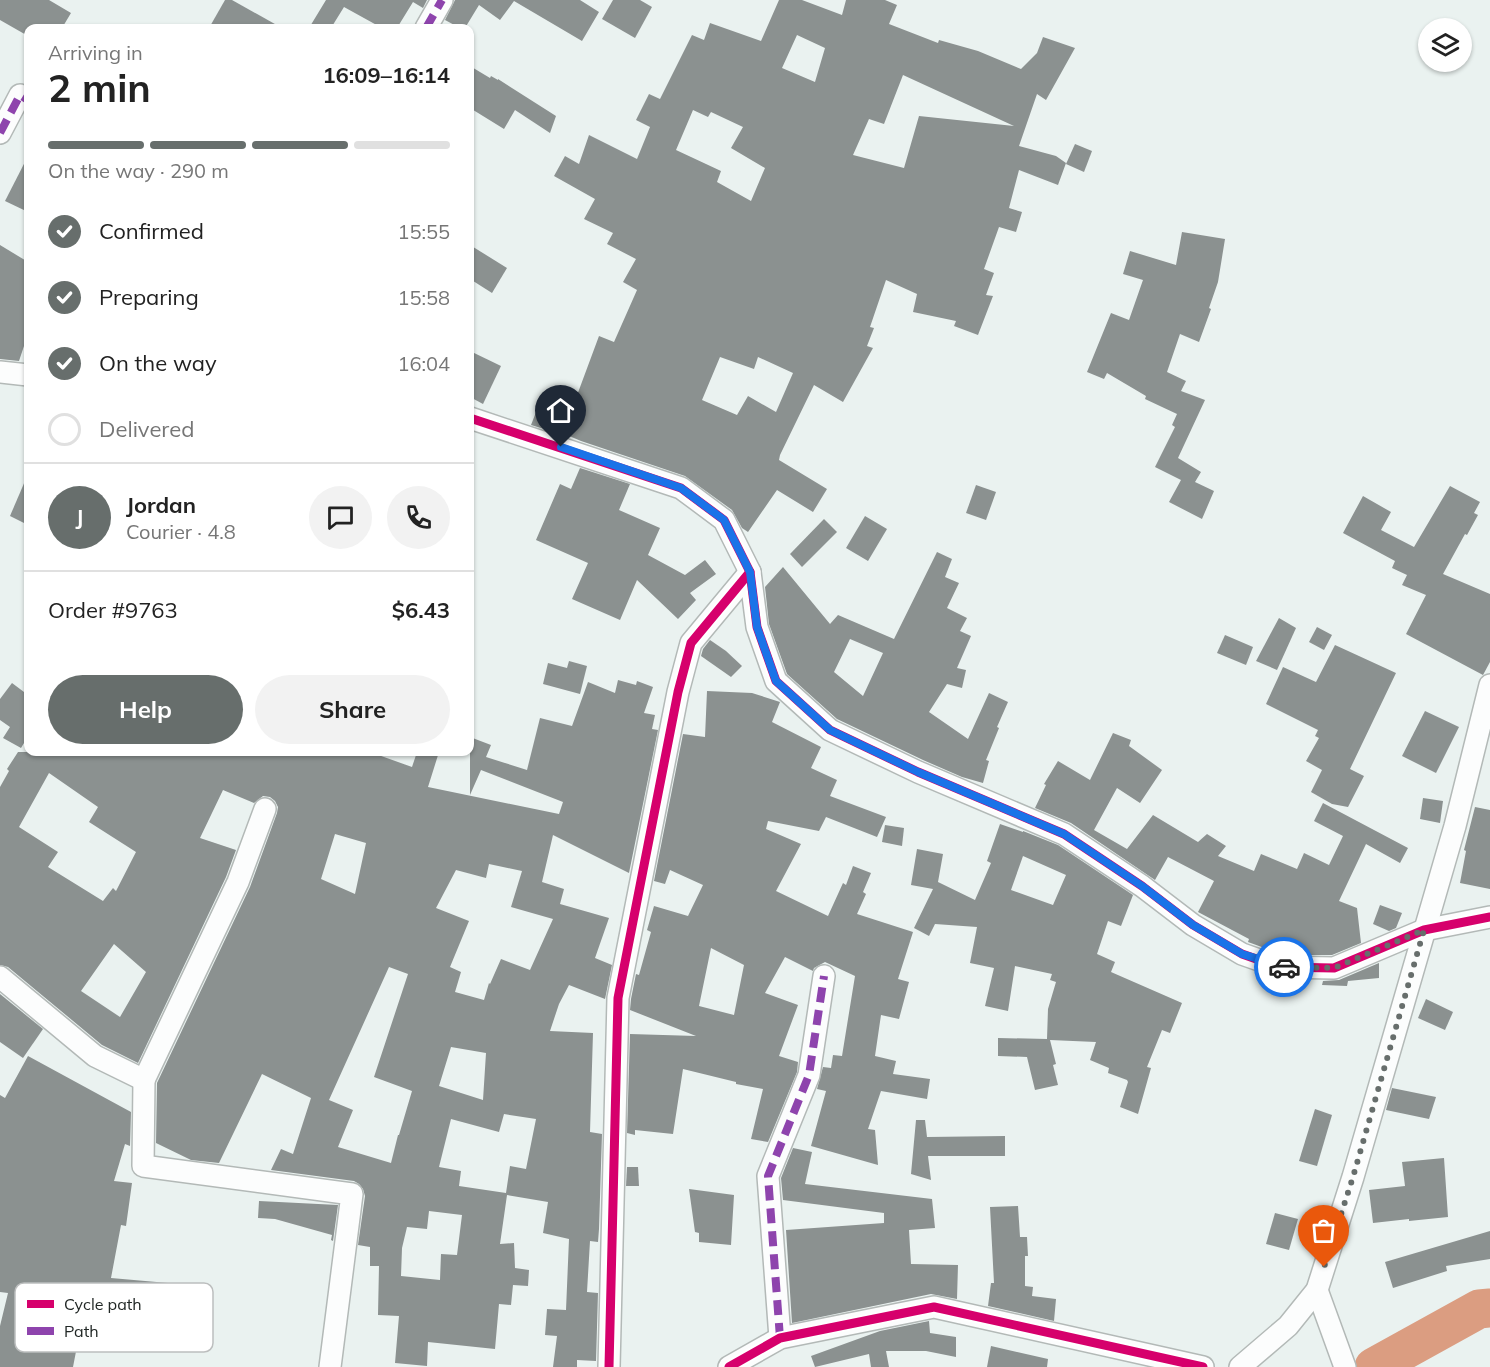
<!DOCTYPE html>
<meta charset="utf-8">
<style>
:root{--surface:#fff;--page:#f2f2f2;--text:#222;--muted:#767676;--line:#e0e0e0;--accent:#676e6c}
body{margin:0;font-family:Mulish,sans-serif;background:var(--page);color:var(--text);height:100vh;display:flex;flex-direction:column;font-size:22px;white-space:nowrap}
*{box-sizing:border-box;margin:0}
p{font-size:20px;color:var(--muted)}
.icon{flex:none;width:33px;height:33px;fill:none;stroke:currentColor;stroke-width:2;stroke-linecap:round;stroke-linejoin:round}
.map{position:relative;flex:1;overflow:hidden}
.drawer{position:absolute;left:24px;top:24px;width:450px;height:732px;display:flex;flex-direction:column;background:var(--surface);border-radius:12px;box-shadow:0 2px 4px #0004}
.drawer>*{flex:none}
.buttons{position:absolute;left:1418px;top:18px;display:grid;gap:12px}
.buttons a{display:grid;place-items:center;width:54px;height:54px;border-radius:50%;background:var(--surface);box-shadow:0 2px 4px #0004;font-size:30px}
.pin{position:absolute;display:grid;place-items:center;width:51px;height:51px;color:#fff;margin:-62px -26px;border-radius:50% 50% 50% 0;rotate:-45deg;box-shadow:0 0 6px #0007}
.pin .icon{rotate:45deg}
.courier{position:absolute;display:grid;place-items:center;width:60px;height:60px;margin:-30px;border:4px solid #1a73e8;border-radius:50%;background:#fff;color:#222;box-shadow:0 2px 8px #0007}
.overview em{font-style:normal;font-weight:700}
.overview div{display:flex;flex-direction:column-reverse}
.overview{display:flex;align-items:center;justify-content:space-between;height:102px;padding:0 24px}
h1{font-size:39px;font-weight:700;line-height:45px}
.bar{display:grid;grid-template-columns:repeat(4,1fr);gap:9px 6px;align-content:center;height:72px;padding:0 24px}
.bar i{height:8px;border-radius:4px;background:var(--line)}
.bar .current{background:var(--accent)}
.bar p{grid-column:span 4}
.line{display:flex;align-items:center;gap:15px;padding:0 24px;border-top:2px solid var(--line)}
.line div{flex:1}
.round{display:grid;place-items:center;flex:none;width:63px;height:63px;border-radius:32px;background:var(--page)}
ol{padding:0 24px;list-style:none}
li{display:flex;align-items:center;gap:18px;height:66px}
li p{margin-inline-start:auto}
li .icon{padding:6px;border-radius:50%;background:var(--accent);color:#fff;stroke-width:4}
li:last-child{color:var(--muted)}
li i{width:33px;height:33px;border:3px solid var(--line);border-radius:50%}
.primary-button{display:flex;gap:12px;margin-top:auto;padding:12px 24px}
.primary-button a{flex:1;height:69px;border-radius:36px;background:var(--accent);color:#fff;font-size:24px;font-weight:700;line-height:69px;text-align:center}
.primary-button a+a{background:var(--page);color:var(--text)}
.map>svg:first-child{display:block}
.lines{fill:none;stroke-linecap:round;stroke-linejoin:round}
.river{stroke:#db9d81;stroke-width:39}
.building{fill:#8b9190;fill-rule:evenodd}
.street-casing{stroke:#b3b9b7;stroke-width:24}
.street{stroke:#fcfdfd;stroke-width:21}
.quiet{stroke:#8e44ad;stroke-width:8;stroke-dasharray:15 8;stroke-linecap:butt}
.cycleway-casing{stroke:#fff;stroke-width:13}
.cycleway{stroke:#d6006c;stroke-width:9}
.done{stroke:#676e6c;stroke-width:6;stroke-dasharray:0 10.8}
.route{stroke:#1a73e8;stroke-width:8}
.key{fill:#fff;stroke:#bcbebe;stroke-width:1.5}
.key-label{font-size:16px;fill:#212725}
</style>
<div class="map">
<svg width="1490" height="1367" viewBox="0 0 1490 1367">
<rect width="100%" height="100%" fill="#eaf2f0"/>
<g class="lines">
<polyline class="river" points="1374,1367 1479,1309 1490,1308"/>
</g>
<g class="building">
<polygon points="0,0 49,0 71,13 62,28 28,28 28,36 0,20"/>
<polygon points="225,0 232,0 282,28 209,28"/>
<polygon points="326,0 427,0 423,8 413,2 397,28 382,28 344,7 331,28 309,28"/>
<polygon points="455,0 580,0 599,12 582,41 514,1 500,20 479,5 465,28 460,28 445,20"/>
<polygon points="613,0 640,0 652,7 635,38 602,19"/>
<path d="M779,0h23l40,15 4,-15h39l12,5 -8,19 49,19 1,-3 39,11 43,18 16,-16 6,-16 32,11 -29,52 -9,-6 -18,52 37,10 10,7 -8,22 -39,-15 -10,38 13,4 -6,20 -17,-5 -15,42 10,4 -8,22 7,1 -15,39 -24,-9 2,-5 -43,-9 4,-18 -31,-14 -16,47 4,1 -7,18 6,2 -30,54 -29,-17 -34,70 -1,5 48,29 -14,23 -36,-22 -29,42 -6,-4 -10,-18 -47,-34 -104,-35 -26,-11 -1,2 -23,-7 11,-28 26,10 4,-10 4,1 23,-62 15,6 23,-52 -14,-8 13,-23 -29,-15 6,-11 -29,-14 11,-20 -41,-23 11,-20 14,8 10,-29 48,24 13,-32 -14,-7 13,-26 11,5 32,-64 12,5 6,-17 51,18zM797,35l28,13 -10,34 -33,-14zM903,75l111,51 -95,-10 -15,52 -51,-13 16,-36 15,5zM693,110l15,7 3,-5 32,15 -12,21 34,20 -14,33 -34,-19 4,-11 -45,-21zM720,357l34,12 4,-12 35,16 -17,39 -28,-16 -11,19 -35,-15z"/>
<polygon points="470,66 490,78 491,76 498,80 498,79 556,116 550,133 515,110 504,129 470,108"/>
<polygon points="1075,144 1092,151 1084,172 1066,164"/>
<polygon points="28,156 28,212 5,201"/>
<polygon points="1182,232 1225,239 1218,282 1209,308 1211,309 1199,342 1180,334 1167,372 1186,381 1181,391 1205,400 1178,458 1201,472 1195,482 1214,491 1202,519 1169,502 1181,480 1155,467 1175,427 1172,425 1177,414 1145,399 1146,396 1107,373 1104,379 1087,372 1111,313 1129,320 1143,280 1123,274 1130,251 1176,265"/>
<polygon points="0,245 28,262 28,334 19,361 0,359"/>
<polygon points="470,245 507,268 492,293 470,279"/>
<polygon points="470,351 501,366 483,404 470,397"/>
<polygon points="580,468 630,484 619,510 660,528 648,555 685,575 705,560 716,574 690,593 696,600 678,619 637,580 620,620 572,599 588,563 536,540 560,484 571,489"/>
<polygon points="28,474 28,525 10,516"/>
<polygon points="976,485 996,492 986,520 966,513"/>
<polygon points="1450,486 1480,502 1474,513 1478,515 1467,535 1465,534 1443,574 1490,594 1490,662 1483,675 1406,634 1426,595 1402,585 1407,575 1392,568 1395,561 1343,533 1363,496 1391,512 1381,530 1414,547"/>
<polygon points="865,516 887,529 868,561 846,548"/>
<polygon points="824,519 837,532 802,567 790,554"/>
<path d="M937,552l15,7 -7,18 14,6 -12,25 20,10 -7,13 11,5 -14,32 9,2 -4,18 -15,-4 -18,28 39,27 21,-46 19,9 -11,25 2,1 -13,32 3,1 -6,22 -21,-6 -39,-17 -86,-41 -50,-45 -18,-50 -4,-37 18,-20 47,57 8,-9 56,24zM850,639l33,14 -20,43 -29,-24z"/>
<polygon points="1279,618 1296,628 1277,670 1256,661"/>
<polygon points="1317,627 1332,635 1324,650 1309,642"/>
<polygon points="1225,635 1253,647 1246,665 1217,653"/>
<polygon points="710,640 726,651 742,666 731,677 701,656 703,649"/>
<polygon points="1335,645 1396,673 1350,769 1364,776 1348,807 1332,804 1311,792 1322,770 1306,761 1319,738 1315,736 1318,730 1266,704 1283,667 1316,682"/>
<polygon points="569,661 587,666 580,694 543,684 548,663 567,668"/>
<path d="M618,680l18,5 1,-4 16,6 -9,26 11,2 -3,14 6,1 -29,143 -76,-38 -11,47 22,7 -4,15 49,14 -14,40 17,7 -7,34 -36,-14 -10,19 -9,27 43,2 -3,99 12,2 -3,95 -1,13 -8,-1 -3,51 11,1 -2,68 -19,-1v7h-24l4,-31 -12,-1 2,-26 19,1 3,-71 -26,-6 5,-31 -41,-7 -7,49 14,-1 1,25 14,2 -1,16 -15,-1 -2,20 -12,-1 -4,45 -67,-7 -1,24 -32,-3 4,-47 -21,-1 1,-49h-9v-19l-12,-2 7,-49 -2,-7 -4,-5 -5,-3 -83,-11 10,-21 12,5 18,-56 -49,-24 -43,89 -28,-3 -35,-17 1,-60 93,-196 27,-74 1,-6 -3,-6 -5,-4 -7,-1 -9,7 -31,-13 -23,48 36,12 -10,27 -88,186 -36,-18 -94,-78 -8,-2v-178l9,-16 -2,-2 11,-17h352l42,15 5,-15h22l-11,35 131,27 4,-12 -82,-32 -11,25v-58l21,8 -5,12 41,13 13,-52 32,8 16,-44 27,11zM49,773l49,34 -9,15 47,30 -20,39 -3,-3 -10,13 -55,-34 10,-15 -39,-25zM335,834l31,9 -11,51 -34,-15zM489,864l33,7 -11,36 42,12 -23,51 -29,-11 -11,25 -1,-1 -5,17 -29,-8 6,-20 -11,-5 19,-46 -33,-13 20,-38 30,8zM114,944l32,28 -26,45 -39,-26zM389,967l19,7 -34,103 38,14 -13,44h-1l-7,28 -53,-16 15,-37 -24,-10zM451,1047l35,6 -3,47 -44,-14zM504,1114l32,5 -10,50 -16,-3 -4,27 -47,-7 2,-15 -22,-4 12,-48 48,13zM429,1211l33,4 -5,40 -16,-1 -1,26 -39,-4 1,-28 5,-21 20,2z"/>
<polygon points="12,683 28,695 28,739 27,738 21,748 3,738 10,727 0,720 0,699"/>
<path d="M707,691l45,2 28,9 -8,20 49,25 -10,21 26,12 -7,16 56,21 -9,20 -51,-20 -7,14 -51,-10 -2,8 35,15 -25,47 52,25 15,-33 3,2 7,-19 18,7 -8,19 3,2 -9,20 56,18 -15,47 11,3 -10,37 -18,-4 -6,41 21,5 -3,13 37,5 -3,20 -46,-8 -13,38 7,1 3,35 -67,-19 15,-55 -9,-2 6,-22 8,1 2,-13 9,1 13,-80 -30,-14 -11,6 -1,3 -28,-14 -20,36 33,12 -19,51 19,6 -1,10 -29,70 -17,-3 12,-50 -27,-5v-2l-53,-13 -10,65 -38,-4v5l-8,-2 3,-99 66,2 -66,-26 1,-11 5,-25 3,1 12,-43 -4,-2 7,-24 34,10 15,-31 -33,-15 -5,14 -11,-3 29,-147 22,3zM711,948l33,17 -10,50 -35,-9z"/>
<polygon points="1425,711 1459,727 1436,773 1402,756"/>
<polygon points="1113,733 1131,740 1129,746 1162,770 1140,803 1117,788 1094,830 1127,849 1153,815 1198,842 1207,834 1226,846 1218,856 1254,871 1261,854 1297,869 1304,853 1329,865 1343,836 1314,821 1323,803 1408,848 1400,863 1366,844 1339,901 1357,908 1361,943 1332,955 1308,955 1286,945 1281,954 1248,942 1249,939 1198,912 1214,881 1168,857 1155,880 1071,823 1035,808 1046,785 1044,784 1058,761 1090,780"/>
<polygon points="1423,798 1443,801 1440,823 1420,819"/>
<polygon points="1475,807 1490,810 1490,889 1460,883 1466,851 1464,850"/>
<path d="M1000,824l23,8v-1l35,14 75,50 -12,31 -13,-5 -11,33 18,8 -4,10 71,31 -12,30 -8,-3 -15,37 4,1 -13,46 -18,-7 8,-25 -1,-2 -19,-7 1,-5 -19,-8 6,-18 -46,-2 6,24 -3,1 5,20 -23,5 -8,-33 -29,-1v-18l49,1 1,-30 8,-27 -6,-2 2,-6 -37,-8 -7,45 -23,-5 9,-38 -24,-5 7,-36 -42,-3 -6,12 -15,-8 19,-39 -22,-4 6,-36 26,5 -5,28 37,18 16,-37 -4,-2zM1023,856l43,19 -13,30 -42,-15z"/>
<polygon points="885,825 904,828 902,846 882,842"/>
<polygon points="1380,905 1402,913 1396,928 1389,931 1373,924"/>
<polygon points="1379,963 1379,978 1348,981 1347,986 1322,985 1323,981 1339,980"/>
<polygon points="0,994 43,1029 23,1058 0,1042"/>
<polygon points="1426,999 1453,1012 1445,1030 1418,1018"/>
<polygon points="28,1056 131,1112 130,1146 125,1144 114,1181 132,1183 126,1226 121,1225 111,1278 168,1283 166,1309 142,1306 140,1341 79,1336 73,1367 0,1367 0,1326 8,1293 0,1292 0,1095 5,1098"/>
<polygon points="1392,1088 1436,1097 1429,1119 1386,1110"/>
<polygon points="1315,1109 1332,1115 1317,1166 1299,1161"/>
<polygon points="916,1120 925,1120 927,1137 1005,1136 1005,1156 928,1156 931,1180 911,1174"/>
<polygon points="793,1148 812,1152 805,1184 932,1199 935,1228 909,1230 911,1264 958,1265 957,1299 931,1294 792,1323 786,1230 884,1223 884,1213 783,1200 781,1178"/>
<polygon points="1444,1158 1448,1217 1409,1221 1409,1219 1373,1223 1369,1190 1405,1186 1402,1162"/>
<polygon points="627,1167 638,1167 639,1186 626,1186"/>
<polygon points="689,1189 734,1195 731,1245 699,1242 699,1233 695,1232"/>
<polygon points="259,1201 338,1205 333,1241 331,1240 332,1235 275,1219 258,1218"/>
<polygon points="1018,1206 1020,1237 1027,1237 1028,1256 1025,1256 1025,1286 1033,1287 1032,1296 1056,1299 1054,1321 988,1306 991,1283 994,1283 990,1207"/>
<polygon points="1275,1213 1298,1219 1289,1250 1266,1244"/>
<polygon points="1490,1231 1490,1259 1446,1266 1447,1271 1393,1288 1385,1262"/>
<polygon points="929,1321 930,1333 956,1337 956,1357 926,1351 886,1351 889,1367 871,1367 869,1354 815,1367 811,1356 880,1331"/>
<polygon points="991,1346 1048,1359 1047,1367 987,1367"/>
</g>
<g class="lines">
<g class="street-casing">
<g id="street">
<polyline points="426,28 442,0"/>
<polyline points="0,133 20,95 28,100"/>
<polyline points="0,372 28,375"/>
<polyline points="470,418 681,488 724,520 750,572 757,627 776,681 830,730 918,772 1064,834 1142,886 1193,925 1242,954 1279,967 1334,968 1424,930 1490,917"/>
<polyline points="0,977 95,1056 144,1080 238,882 265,809"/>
<polyline points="144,1080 143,1166 352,1194 330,1367"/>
<polyline points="1317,1290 1345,1367"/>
<polyline points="780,1338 768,1176 809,1075 824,976"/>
<polyline points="609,1367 618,998 678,692 691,643 750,572"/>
<polyline points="729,1367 780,1338 934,1307 1203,1367"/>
<polyline points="1240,1367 1288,1326 1317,1290 1353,1177 1455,826 1490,685"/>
</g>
</g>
<use href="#street" class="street"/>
<g class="quiet">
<polyline points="426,28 442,0"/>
<polyline points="0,133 20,95 28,100"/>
<polyline points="780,1338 768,1176 809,1075 824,976"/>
</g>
<g class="cycleway-casing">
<g id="cycleway">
<polyline points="470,418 681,488 724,520 750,572 757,627 776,681 830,730 918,772 1064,834 1142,886 1193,925 1242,954 1279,967 1334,968 1424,930 1490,917"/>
<polyline points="609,1367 618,998 678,692 691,643 750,572"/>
<polyline points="729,1367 780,1338 934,1307 1203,1367"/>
</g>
</g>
<use href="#cycleway" class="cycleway"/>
</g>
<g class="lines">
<polyline class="done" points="1284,967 1334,968 1424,930 1353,1177 1324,1267"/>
<polyline class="route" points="561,447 681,488 724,520 750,572 757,627 776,681 830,730 918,772 1064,834 1142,886 1193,925 1242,954 1284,967"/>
</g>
<rect x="15" y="1283" width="198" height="69" rx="9" class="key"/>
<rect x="27" y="1300" width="27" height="8" fill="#d6006c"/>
<rect x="27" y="1327" width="27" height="8" fill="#8e44ad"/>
<g class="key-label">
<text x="64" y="1310">Cycle path</text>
<text x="64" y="1337">Path</text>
</g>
</svg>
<div class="buttons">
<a><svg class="icon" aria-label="layers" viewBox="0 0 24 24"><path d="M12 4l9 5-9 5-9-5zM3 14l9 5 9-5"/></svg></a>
</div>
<div class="pin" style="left:1324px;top:1267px;background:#ea580c"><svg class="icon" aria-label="bag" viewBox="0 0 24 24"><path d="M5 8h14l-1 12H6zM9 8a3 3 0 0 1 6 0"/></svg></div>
<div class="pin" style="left:561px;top:447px;background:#1f2937"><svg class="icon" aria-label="home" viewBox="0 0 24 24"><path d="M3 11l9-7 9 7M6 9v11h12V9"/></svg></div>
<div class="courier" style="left:1284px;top:967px"><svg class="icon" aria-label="car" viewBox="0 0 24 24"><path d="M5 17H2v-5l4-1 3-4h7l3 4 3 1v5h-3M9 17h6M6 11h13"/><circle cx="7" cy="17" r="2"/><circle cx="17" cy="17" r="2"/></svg></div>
<section class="drawer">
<div class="overview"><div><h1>2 min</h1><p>Arriving in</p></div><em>16:09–16:14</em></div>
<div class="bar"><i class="current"></i><i class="current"></i><i class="current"></i><i></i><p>On the way · 290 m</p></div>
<ol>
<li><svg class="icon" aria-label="check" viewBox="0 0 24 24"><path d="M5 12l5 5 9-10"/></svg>Confirmed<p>15:55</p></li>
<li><svg class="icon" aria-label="check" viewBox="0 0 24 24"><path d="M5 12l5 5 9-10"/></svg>Preparing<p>15:58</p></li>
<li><svg class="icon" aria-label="check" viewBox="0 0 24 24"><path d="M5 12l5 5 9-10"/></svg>On the way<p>16:04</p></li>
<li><i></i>Delivered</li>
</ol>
<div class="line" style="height:108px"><b class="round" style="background:var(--accent);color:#fff">J</b><div><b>Jordan</b><p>Courier · 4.8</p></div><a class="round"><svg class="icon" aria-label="chat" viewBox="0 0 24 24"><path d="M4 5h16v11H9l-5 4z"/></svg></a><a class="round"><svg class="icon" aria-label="phone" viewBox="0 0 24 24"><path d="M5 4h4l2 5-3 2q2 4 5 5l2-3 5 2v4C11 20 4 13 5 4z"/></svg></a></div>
<div class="line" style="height:78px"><div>Order #9763</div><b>$6.43</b></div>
<div class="primary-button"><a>Help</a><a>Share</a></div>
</section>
</div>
